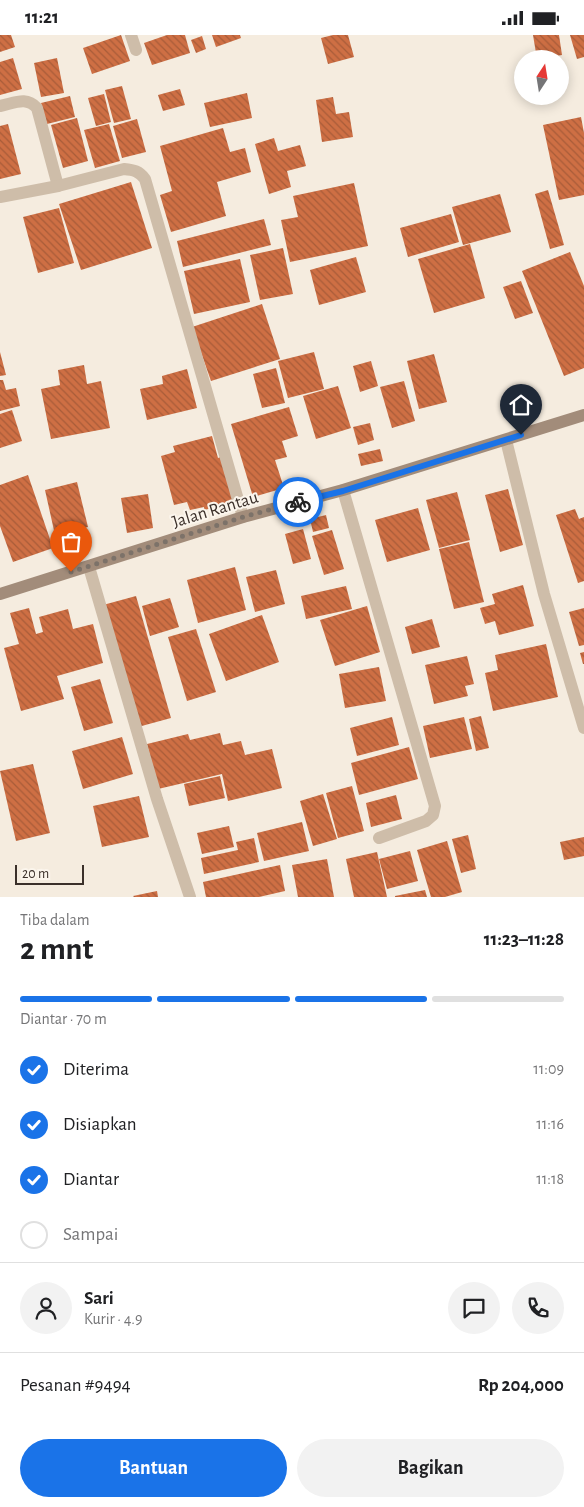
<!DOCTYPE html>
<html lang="id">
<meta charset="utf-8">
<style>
:root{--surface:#fff;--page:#f2f2f2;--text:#202124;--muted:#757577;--line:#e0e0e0;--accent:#1a73e8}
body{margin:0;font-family:"Alegreya Sans",sans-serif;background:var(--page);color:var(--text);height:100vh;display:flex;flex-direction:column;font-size:19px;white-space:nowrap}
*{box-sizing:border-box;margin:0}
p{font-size:16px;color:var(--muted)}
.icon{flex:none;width:28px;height:28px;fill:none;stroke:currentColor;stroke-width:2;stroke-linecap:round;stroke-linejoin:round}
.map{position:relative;height:862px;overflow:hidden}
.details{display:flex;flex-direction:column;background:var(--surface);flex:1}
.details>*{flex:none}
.needle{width:32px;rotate:12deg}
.controls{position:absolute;left:514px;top:15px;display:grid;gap:10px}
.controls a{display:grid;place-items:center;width:55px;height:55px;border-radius:50%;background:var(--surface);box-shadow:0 2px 12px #0003;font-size:25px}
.scale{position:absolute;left:15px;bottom:12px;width:69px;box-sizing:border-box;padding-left:5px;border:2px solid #3b302a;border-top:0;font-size:14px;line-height:18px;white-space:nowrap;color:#3b302a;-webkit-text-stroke:4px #fbf5ec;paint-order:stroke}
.pin{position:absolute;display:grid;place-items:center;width:42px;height:42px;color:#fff;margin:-51px -21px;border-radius:50% 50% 50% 0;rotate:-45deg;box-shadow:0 0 5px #0007}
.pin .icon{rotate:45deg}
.courier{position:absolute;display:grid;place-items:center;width:50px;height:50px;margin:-25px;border:4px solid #1a73e8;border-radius:50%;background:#fff;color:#222;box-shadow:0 1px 6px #0007}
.headline em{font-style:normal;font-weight:600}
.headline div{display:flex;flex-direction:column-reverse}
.headline{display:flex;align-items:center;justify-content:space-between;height:85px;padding:0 20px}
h1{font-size:32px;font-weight:600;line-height:38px}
.bar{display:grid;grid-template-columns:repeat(4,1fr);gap:8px 5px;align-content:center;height:60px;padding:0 20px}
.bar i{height:6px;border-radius:4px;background:var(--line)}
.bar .on{background:var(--accent)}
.bar p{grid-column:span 4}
.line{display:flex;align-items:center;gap:12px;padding:0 20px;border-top:1px solid var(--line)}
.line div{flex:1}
.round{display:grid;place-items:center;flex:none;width:52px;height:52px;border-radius:26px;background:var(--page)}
ol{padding:0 20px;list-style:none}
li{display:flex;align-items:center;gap:15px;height:55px}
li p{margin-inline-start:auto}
li .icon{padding:5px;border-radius:50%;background:var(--accent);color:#fff;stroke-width:4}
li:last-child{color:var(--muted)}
li i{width:28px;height:28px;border:2px solid var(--line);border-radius:50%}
.button{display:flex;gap:10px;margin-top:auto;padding:10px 20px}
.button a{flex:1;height:58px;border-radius:30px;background:var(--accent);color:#fff;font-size:20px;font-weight:600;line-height:58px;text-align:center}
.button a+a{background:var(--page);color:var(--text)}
.status{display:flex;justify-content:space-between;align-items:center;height:35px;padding:0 25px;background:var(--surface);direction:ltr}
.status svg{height:14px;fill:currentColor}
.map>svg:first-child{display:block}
.building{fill:url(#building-back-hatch)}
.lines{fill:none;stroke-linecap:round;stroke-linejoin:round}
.street{stroke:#cebda9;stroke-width:12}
.secondary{stroke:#a28c7a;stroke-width:12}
.done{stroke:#7c7269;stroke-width:5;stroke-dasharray:0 9}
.route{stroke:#1a73e8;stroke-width:6}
.labels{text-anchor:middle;stroke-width:4;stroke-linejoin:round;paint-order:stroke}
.street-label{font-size:18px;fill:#3b302a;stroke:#fbf5ec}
</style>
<div class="status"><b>11:21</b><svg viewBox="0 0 49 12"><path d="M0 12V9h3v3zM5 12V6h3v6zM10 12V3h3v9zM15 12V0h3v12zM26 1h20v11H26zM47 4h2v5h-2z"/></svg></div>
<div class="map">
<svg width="584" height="862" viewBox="0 0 584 862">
<defs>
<pattern id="building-back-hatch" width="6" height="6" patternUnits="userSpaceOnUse" patternTransform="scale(1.25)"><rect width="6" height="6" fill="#ce6f44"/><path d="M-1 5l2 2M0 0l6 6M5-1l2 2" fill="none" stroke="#a85c39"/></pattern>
</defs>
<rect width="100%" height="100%" fill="#f5ecdf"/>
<g class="building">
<polygon points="0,0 11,0 15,12 0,17"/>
<polygon points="121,0 130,26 92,39 83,13"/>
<polygon points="167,0 185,0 190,18 152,30 144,8"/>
<polygon points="212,0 240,0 241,3 216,12"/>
<polygon points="333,0 348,0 354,22 328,29 321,3"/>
<polygon points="533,0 559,0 562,20 537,24"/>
<polygon points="570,0 584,0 584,22 577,24"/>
<polygon points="202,1 206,14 196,18 191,5"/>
<polygon points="13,23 22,54 0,60 0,27"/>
<polygon points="57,23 64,58 41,62 34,28"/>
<polygon points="122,51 131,84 114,88 105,55"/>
<polygon points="180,54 185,70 163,76 158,60"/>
<polygon points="247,58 252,83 210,92 204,68"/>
<polygon points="104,59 111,87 96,91 88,63"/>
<polygon points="70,61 75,82 47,89 41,68"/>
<polygon points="333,62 336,79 349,77 353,102 322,107 316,65"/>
<polygon points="581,82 584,98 584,160 559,165 543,90"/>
<polygon points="77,83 88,126 63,133 51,90"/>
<polygon points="137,84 146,117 122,123 113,91"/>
<polygon points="8,89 21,139 0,144 0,91"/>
<polygon points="109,89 120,126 95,133 84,95"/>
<polygon points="223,93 230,117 245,113 251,137 217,147 226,181 171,197 160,160 172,156 160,111"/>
<polygon points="274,103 278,116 300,110 306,131 287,136 291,152 269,159 255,109"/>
<polygon points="131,147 152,213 81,235 59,169"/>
<polygon points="354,148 368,211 290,227 281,185 298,182 293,161"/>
<polygon points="548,155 564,210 550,214 535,159"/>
<polygon points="500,159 511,197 463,210 452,172"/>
<polygon points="59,173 74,228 38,238 23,182"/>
<polygon points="451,179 459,207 408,222 400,193"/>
<polygon points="264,184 271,210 183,232 177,206"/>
<polygon points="470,209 485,263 434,278 418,224"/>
<polygon points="283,213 293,259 260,265 250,220"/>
<polygon points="570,217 584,251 584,333 564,341 522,236"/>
<polygon points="356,222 366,257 319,270 310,235"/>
<polygon points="240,224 250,267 194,279 184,236"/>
<polygon points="521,246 533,278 515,284 503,252"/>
<polygon points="262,269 280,324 211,346 192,292"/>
<polygon points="0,317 6,340 0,341"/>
<polygon points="314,317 324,354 288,363 278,326"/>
<polygon points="434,319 447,367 419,374 407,326"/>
<polygon points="371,326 378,351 360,357 353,331"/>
<polygon points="84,330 87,349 101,346 110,393 51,404 41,354 60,350 58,335"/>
<polygon points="276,333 285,368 262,373 253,339"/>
<polygon points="187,334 197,373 147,385 140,354 163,349 162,341"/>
<polygon points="0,345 3,345 6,355 16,353 20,371 0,376"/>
<polygon points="404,346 415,386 392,393 380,352"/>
<polygon points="338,351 351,393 316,404 303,361"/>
<polygon points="289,372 298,401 282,406 287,422 275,425 284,453 253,462 231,389"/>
<polygon points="12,375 22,406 0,413 0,379"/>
<polygon points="370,388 374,405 358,410 353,392"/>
<polygon points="212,401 218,423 221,422 234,468 204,475 204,472 190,475 187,467 174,470 161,421 175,417 173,411"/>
<polygon points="380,414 383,426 361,431 358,419"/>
<polygon points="28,440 53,513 13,527 0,491 0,450"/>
<polygon points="77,447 88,492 55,500 45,455"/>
<polygon points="508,454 523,510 500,517 485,460"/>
<polygon points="457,457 470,505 439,513 426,465"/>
<polygon points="148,459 153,493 127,498 121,463"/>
<polygon points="418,473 430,515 387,527 375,485"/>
<polygon points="575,474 579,484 584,482 584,546 578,548 556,480"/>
<polygon points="326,480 329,493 313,497 310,484"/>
<polygon points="303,494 311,524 293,529 285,499"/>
<polygon points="332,495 344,534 324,540 312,501"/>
<polygon points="469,507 484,567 454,574 439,514"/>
<polygon points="235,532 246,575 198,588 187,545"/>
<polygon points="276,535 285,569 255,577 246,542"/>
<polygon points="523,550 534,591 499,600 495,586 485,589 480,573 495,569 492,559"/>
<polygon points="346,551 352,574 306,584 301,561"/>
<polygon points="136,561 171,683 138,692 103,570"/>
<polygon points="170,563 179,592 150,601 142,571"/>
<polygon points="367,571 380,617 335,631 320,585"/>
<polygon points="29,573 36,599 43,597 39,582 68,574 73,594 93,589 103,628 57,641 64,664 21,676 4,613 19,609 10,578"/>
<polygon points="584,573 584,610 579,611 569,577"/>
<polygon points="262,580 279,627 226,646 209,599"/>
<polygon points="432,584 440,612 412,619 405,592"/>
<polygon points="196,594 216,657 187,666 168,602"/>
<polygon points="546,609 558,662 493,676 485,638 498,635 495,620"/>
<polygon points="584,617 584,629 583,629 580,618"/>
<polygon points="467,621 474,649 465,651 468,661 434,669 425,630"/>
<polygon points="379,632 386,666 345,673 339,639"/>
<polygon points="100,644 113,688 84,696 71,652"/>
<polygon points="481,681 489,713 476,716 469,684"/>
<polygon points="392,682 399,710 357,721 350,693"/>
<polygon points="464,682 472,714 430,723 423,691"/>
<polygon points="220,698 223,710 241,706 245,720 272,714 282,753 228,766 222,739 158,754 147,709 188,699 190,705"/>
<polygon points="122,702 133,739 83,754 72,716"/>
<polygon points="409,712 418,744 359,760 351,728"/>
<polygon points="33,729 50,798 16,806 0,736"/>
<polygon points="220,741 225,763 189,771 184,749"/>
<polygon points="352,751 364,796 338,803 326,758"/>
<polygon points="323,759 337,804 313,811 300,766"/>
<polygon points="396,760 402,784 371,792 366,768"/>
<polygon points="139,761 149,802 102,812 93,771"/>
<polygon points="302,787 309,816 264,826 257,798"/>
<polygon points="229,791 234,812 202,819 197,798"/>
<polygon points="468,800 476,834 461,838 452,804"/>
<polygon points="584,802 584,821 564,825 560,807"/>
<polygon points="254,803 259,827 204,839 201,823 238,815 236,807"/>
<polygon points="447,806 462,857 445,862 431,862 417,815"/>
<polygon points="410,816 418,846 387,854 379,824"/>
<polygon points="377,817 387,862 354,862 346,824"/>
<polygon points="327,824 334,862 298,862 292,830"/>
<polygon points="280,830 285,856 259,862 206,862 203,847"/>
<polygon points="425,855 427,862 395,862 395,861"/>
<polygon points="157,856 158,862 134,862 133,861"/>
</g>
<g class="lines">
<g class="street">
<polyline points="131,0 136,15"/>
<path d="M0,71c15,-3 26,-10 37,2l21,78"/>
<path d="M0,162l58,-11 66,-17c10,1 15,2 21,10l98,338"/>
<polyline points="506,405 544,559 584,693"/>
<polyline points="343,455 435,771 433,780 426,786 379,803"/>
<polyline points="89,532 157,764 190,862"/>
</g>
<polyline class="secondary" points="0,559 243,482 343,455 584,380"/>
</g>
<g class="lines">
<polyline class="done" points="71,537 243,482 298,467"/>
<polyline class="route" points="298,467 343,456 521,400"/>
</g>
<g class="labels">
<g class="street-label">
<text transform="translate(215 474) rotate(-17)" y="6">Jalan Rantau</text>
</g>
</g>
</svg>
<div class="controls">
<a><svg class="needle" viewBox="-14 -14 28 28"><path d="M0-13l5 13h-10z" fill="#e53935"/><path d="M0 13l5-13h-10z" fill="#757577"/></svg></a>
</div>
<div class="scale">20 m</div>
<div class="pin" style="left:71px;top:537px;background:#ea580c"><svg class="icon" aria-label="bag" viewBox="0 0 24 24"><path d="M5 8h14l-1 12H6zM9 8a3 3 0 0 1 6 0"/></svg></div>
<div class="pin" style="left:521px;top:400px;background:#1f2937"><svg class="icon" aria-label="home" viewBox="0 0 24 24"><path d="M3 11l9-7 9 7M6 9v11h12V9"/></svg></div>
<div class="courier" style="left:298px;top:467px"><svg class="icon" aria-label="bike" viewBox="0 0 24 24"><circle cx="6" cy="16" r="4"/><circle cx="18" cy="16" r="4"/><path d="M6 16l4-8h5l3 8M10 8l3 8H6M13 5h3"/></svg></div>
</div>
<section class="details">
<div class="headline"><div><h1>2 mnt</h1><p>Tiba dalam</p></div><em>11:23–11:28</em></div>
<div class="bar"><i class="on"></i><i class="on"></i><i class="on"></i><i></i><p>Diantar · 70 m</p></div>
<ol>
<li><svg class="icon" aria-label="check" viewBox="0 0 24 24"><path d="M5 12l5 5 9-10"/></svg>Diterima<p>11:09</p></li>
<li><svg class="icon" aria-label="check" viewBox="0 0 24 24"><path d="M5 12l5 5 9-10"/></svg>Disiapkan<p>11:16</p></li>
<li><svg class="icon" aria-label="check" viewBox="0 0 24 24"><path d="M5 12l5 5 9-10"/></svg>Diantar<p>11:18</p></li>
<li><i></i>Sampai</li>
</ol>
<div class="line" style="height:90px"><a class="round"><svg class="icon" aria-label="person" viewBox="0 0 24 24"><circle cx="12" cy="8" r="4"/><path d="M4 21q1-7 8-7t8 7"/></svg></a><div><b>Sari</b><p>Kurir · 4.9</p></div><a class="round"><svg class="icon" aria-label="chat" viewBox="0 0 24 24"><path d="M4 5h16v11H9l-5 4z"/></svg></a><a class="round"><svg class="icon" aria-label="phone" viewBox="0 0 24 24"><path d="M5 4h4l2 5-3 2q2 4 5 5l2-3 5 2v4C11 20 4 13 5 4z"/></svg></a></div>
<div class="line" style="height:65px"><div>Pesanan #9494</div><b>Rp 204,000</b></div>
<div class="button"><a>Bantuan</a><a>Bagikan</a></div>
</section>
